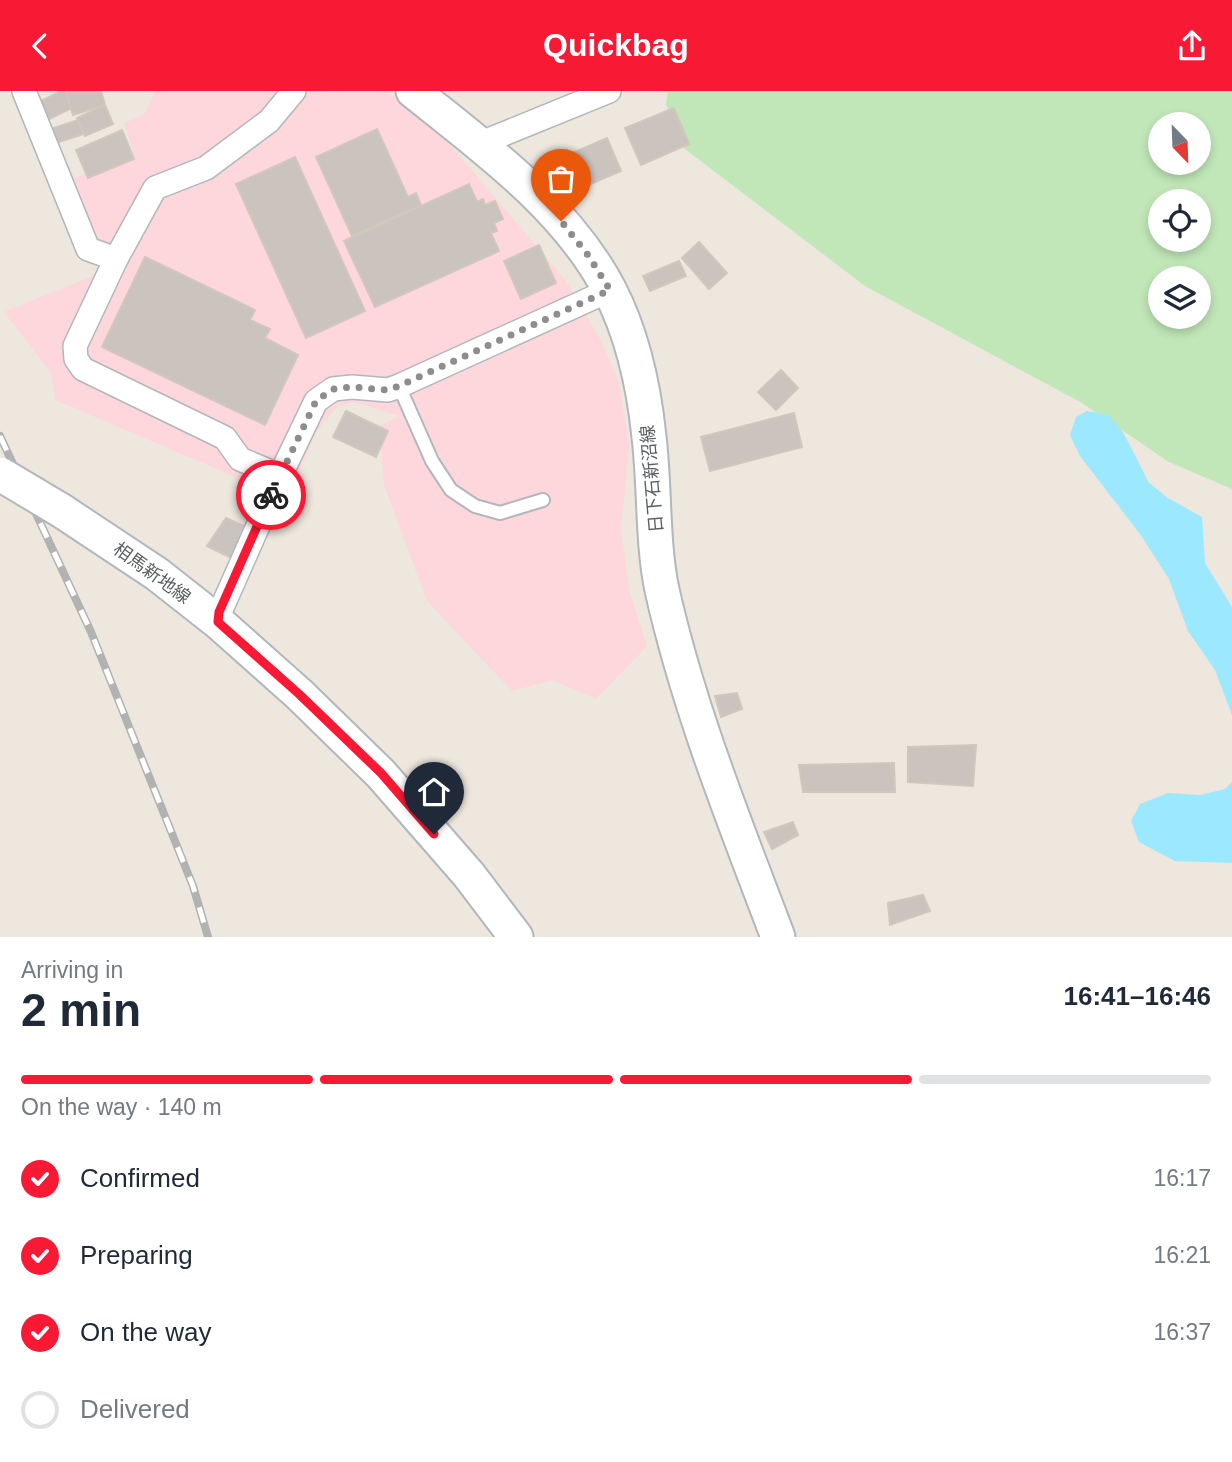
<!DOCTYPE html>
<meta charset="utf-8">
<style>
:root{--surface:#fff;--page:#f2f2f3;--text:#1f2937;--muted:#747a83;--line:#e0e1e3;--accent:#f81935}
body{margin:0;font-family:Helvetica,"Noto Sans JP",sans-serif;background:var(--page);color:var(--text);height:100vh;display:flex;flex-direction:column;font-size:26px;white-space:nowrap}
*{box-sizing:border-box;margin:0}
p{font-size:23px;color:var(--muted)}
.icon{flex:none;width:38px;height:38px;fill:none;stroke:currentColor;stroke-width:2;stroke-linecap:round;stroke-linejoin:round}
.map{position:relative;height:846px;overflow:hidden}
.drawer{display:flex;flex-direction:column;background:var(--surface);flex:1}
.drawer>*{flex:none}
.needle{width:46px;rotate:157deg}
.fabs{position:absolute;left:1148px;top:21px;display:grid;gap:14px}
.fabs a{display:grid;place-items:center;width:63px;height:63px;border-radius:50%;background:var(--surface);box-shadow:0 4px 10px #0003;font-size:35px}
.pin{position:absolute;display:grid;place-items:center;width:60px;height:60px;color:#fff;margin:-72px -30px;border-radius:50% 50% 50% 0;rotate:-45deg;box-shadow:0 0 7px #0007}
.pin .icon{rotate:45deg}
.courier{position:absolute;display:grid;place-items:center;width:70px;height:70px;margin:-35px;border:5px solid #f81935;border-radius:50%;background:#fff;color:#222;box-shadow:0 2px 9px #0007}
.summary em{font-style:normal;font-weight:800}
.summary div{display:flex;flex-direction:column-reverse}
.summary{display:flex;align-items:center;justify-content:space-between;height:119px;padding:0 21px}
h1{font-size:46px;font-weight:800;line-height:52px}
.bar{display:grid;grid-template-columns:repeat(4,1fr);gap:10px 7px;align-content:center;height:84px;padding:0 21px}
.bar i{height:9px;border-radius:5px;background:var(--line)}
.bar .current{background:var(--accent)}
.bar p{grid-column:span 4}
ol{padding:0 21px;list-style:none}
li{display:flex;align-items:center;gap:21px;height:77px}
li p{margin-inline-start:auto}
li .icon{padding:7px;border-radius:50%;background:var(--accent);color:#fff;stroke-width:4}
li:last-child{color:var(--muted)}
li i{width:38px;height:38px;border:4px solid var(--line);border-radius:50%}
header{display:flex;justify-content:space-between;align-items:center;height:91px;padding:0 21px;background:var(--accent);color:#fff;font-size:32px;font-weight:800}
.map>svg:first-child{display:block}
.medical{fill:#fdd7db}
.green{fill:#c1e7b8;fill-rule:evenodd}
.water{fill:#9ce8ff}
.building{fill:#cac3be;stroke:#d2c7bc;stroke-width:2}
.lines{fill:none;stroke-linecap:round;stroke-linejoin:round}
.service-casing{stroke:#b2b7bb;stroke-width:16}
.minor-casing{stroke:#b2b7bb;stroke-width:26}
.secondary-casing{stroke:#b1b7bb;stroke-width:37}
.service{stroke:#fff;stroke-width:12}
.minor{stroke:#fff;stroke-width:23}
.secondary{stroke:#fff;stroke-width:33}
.rail-casing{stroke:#b1b2b2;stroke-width:8}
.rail{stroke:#fff;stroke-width:5;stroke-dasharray:16;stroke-linecap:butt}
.secondary-bridge-casing{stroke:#b1b7bb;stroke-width:37;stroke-linecap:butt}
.secondary-bridge{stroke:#fff;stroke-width:33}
.done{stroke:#8c8e8d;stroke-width:7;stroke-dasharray:0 12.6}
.route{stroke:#f81935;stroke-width:9}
.labels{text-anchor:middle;stroke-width:5;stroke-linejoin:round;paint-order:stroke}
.street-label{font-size:18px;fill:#585e61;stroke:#fff}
</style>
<header><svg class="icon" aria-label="back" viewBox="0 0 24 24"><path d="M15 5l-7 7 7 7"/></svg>Quickbag<svg class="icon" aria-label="share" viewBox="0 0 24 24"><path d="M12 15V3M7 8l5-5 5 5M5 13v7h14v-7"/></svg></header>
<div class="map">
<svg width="1232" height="846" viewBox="0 0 1232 846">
<rect width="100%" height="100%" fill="#ede7de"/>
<polygon class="medical" points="156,0 386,0 417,23 451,55 567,191 600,248 619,291 629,356 621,439 630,502 647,555 596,608 552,589 512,600 427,510 384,394 379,335 399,325 354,311 337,316 317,339 287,408 55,309 51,282 4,221 100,182 114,155 93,151 70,89 134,64 124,32 144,24"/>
<path class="green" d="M668,0h564v398l-63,-27 -87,-59 -217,-117 -184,-140 -15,-42zM1160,33h39v39h-39zM1160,110h39v39h-39zM1160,187h39v39h-39z"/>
<g class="water">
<polygon points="1087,320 1108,324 1123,341 1149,392 1168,407 1202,426 1205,472 1232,516 1232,624 1215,579 1188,540 1169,488 1140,443 1080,365 1070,344 1076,326"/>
<polygon points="1232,691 1232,772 1175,770 1139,751 1131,730 1140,713 1168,702 1200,704 1225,698"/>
</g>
<g class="building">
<polygon points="61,0 66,0 74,16 41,32 33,14"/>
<polygon points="66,0 101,0 105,14 73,24"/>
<polygon points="105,14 113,33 85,45 77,27"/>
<polygon points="674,17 689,53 641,74 625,37"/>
<polygon points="78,29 83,43 53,53 48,39"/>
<polygon points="377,38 408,106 416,102 421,114 352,145 316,66"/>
<polygon points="122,39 134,68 88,87 76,59"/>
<polygon points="607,47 621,80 577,99 563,66"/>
<polygon points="295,66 365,220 306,247 236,93"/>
<polygon points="469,93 477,111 483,108 485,114 495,110 503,128 494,132 497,140 491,142 499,160 375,216 344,150"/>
<polygon points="699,151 727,182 709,198 682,167"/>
<polygon points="539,154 556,192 521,208 504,170"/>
<polygon points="145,166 255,219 250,229 270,238 265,247 298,264 265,334 102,256"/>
<polygon points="679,170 686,185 650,200 643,185"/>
<polygon points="781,279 798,297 776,319 758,301"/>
<polygon points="346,320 388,340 376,366 333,346"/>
<polygon points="794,322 802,356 710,380 701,346"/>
<polygon points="226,427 246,436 236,469 207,455"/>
<polygon points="737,602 742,618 721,626 715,605"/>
<polygon points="976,654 973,695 908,691 908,656"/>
<polygon points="894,672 895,701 803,701 799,674"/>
<polygon points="793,731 798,744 772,758 764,741"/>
<polygon points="923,804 930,820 890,834 888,812"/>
</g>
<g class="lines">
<g class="service-casing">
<polyline id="service" points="399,295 432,370 451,399 475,415 500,422 543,409"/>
</g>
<g class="minor-casing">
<g id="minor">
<polyline points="24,0 88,158 116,168"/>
<polyline points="479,53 609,0"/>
<polyline points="280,385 316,310 333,298 352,296 388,299 399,295 610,199"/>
<polyline points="218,531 220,521 280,385 240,368 225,347 83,278 76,268 75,255 116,168 155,97 206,77 269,30 294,0"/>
</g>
</g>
<g class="secondary-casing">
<g id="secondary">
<path d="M413,0c71,57 153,116 196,198 23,44 35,99 40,148 6,49 3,106 13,153 27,120 73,233 116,347"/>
<polyline points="62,420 157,483 218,531 299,603 381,683 469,784 516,846"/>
</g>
</g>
<use href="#service" class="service"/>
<use href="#minor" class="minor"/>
<use href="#secondary" class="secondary"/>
<g class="rail-casing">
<polyline id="rail" points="0,345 91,541 193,795 208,846"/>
</g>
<use href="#rail" class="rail"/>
<g class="secondary-bridge-casing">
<polyline id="secondary-bridge" points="0,383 62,420"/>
</g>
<use href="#secondary-bridge" class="secondary-bridge"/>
</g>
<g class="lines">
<polyline class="done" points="271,404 316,310 333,298 352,296 388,299 399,295 610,199 588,164 561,130"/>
<polyline class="route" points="271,404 219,521 218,531 299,603 381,682 434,743"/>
</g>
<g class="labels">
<g class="street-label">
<text transform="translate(652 388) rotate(-95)" y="6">日下石新沼線</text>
<text transform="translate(152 482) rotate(36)" y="6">相馬新地線</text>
</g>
</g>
</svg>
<div class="fabs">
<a><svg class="needle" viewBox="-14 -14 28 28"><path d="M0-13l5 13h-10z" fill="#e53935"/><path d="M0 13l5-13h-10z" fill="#747a83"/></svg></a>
<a><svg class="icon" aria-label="locate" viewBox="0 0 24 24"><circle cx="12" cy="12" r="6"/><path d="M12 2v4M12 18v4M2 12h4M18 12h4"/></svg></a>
<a><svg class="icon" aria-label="layers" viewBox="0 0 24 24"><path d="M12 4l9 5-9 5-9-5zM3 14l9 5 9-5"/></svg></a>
</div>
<div class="pin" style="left:561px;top:130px;background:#ea580c"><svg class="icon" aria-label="bag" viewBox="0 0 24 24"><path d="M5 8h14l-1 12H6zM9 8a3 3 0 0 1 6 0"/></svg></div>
<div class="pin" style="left:434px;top:743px;background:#1f2937"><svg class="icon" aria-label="home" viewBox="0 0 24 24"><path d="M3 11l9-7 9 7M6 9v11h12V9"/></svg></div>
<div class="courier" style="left:271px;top:404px"><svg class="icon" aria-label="bike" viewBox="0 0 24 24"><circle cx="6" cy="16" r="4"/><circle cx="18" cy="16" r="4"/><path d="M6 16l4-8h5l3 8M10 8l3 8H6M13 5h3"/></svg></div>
</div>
<section class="drawer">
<div class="summary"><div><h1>2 min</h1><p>Arriving in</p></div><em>16:41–16:46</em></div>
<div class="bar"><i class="current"></i><i class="current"></i><i class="current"></i><i></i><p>On the way · 140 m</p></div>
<ol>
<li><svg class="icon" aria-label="check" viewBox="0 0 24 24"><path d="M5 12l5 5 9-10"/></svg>Confirmed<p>16:17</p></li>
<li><svg class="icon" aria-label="check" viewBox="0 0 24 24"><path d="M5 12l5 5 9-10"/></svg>Preparing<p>16:21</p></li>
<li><svg class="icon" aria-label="check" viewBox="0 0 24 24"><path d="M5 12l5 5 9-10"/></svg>On the way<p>16:37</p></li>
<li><i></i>Delivered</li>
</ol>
</section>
